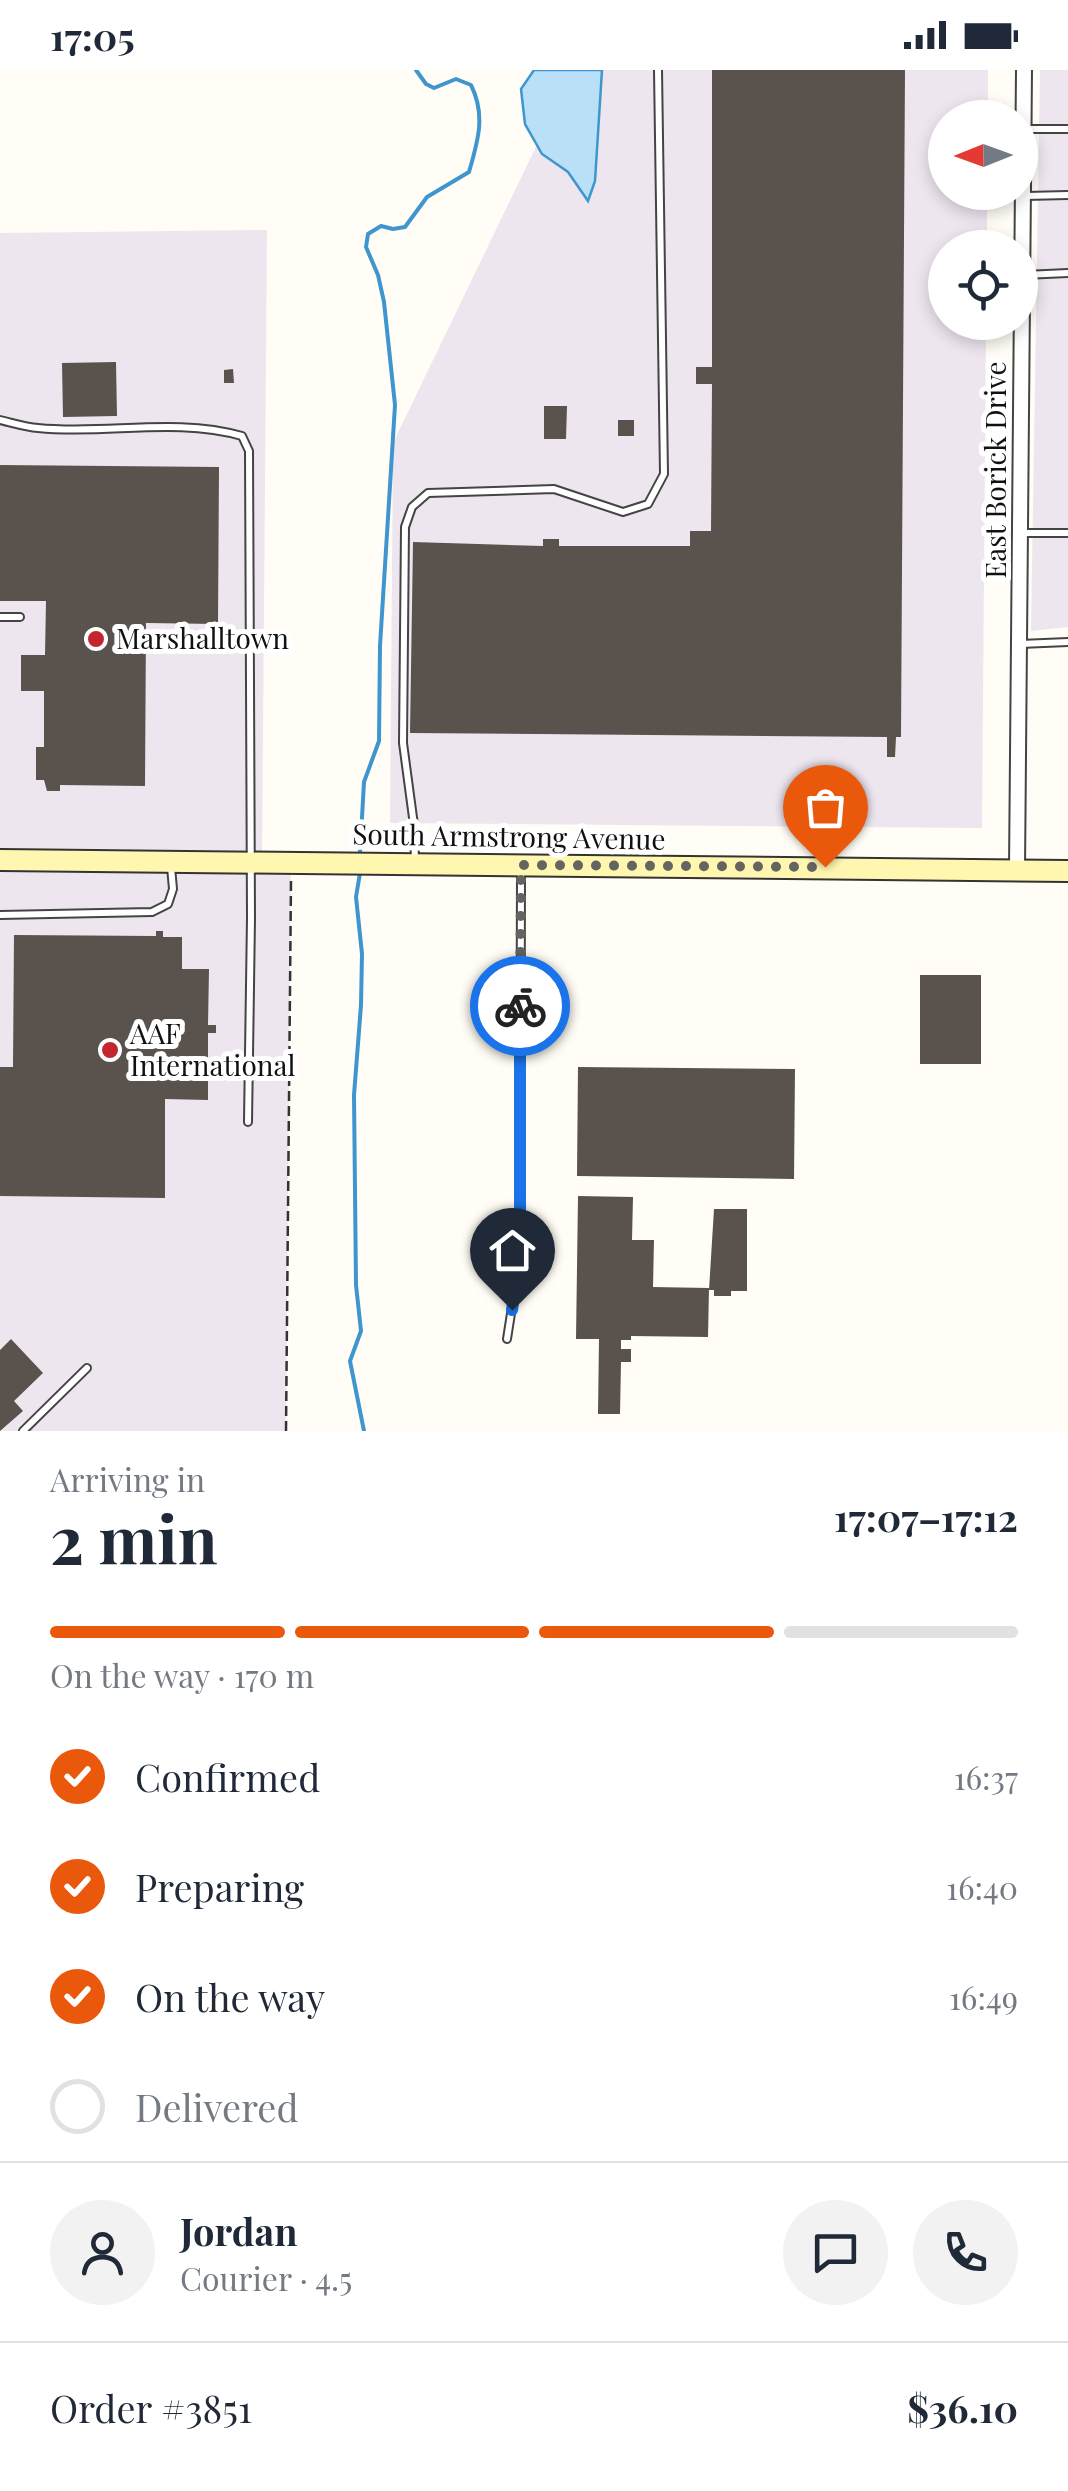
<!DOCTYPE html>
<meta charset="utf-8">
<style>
:root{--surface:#fff;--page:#f2f2f3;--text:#1f2937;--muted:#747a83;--line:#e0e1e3;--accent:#ea580c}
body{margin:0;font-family:"Playfair Display",serif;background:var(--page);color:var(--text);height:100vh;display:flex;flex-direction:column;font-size:38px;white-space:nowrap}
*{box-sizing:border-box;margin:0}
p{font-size:32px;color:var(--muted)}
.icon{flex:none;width:55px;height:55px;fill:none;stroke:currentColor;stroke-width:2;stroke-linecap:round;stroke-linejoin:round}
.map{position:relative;height:1361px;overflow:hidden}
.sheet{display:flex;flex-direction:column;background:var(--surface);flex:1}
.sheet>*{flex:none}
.needle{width:65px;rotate:269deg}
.fabs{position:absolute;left:928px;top:30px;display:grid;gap:20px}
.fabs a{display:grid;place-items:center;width:110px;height:110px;border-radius:50%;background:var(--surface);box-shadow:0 5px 15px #0003;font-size:50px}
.pin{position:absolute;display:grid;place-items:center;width:85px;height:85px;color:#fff;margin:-102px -42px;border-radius:50% 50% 50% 0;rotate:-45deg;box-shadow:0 0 10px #0007}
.pin .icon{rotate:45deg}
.courier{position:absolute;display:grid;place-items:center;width:100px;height:100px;margin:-50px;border:8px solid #1a73e8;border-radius:50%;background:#fff;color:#222;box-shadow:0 2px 12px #0007}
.summary em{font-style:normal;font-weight:700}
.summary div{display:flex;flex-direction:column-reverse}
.summary{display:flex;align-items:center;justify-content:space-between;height:170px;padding:0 50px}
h1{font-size:65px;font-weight:700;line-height:75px}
.bar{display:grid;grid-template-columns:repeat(4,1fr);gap:15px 10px;align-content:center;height:120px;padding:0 50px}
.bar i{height:12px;border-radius:8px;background:var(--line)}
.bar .selected{background:var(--accent)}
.bar p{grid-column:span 4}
.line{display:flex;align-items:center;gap:25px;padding:0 50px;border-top:2px solid var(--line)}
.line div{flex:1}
.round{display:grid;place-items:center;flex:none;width:105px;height:105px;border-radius:52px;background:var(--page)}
ol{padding:0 50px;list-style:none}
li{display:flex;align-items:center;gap:30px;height:110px}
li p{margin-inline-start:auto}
li .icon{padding:10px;border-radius:50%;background:var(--accent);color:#fff;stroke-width:4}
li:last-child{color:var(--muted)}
li i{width:55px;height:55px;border:5px solid var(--line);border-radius:50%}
.status{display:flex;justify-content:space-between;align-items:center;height:70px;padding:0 50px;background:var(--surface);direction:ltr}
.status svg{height:28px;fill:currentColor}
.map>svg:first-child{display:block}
.industrial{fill:#eee6ef}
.water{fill:#b9e0f7;stroke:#3f96cf;stroke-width:2.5}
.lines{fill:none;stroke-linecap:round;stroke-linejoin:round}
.stream{stroke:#3f96cf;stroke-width:4}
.building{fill:#5a524d}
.lane-casing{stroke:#444;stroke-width:10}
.street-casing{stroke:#444;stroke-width:18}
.secondary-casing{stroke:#333;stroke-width:24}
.path{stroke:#333;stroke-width:2.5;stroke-dasharray:10 5;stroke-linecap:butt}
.lane{stroke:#fff;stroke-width:6}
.street{stroke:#fff;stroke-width:14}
.secondary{stroke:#fff6b0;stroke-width:20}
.done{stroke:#646461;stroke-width:10;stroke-dasharray:0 18}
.route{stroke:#1a73e8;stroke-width:12}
.poi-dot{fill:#c4262e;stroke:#fff;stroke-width:4}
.labels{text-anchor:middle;stroke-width:10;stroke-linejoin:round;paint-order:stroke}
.street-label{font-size:28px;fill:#111;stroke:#fff}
.poi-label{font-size:28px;fill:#111;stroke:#fff;text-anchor:start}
</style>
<div class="status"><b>17:05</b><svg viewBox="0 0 49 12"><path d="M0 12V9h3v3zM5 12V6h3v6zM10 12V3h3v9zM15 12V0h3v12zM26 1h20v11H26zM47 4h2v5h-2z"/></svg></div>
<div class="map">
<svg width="1068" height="1361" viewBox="0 0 1068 1361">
<rect width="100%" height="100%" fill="#fffdf5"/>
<g class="industrial">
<polygon points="573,0 988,0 988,47 945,48 945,122 987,123 987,177 945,178 945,252 986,253 982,758 390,753 393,373"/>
<polygon points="1040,0 1068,0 1068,557 1031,561"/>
<polygon points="267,160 262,791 291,792 286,1361 0,1361 0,163"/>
</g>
<polygon class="water" points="534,0 602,0 595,111 588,131 568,102 542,84 525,54 521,19"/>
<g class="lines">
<g class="stream">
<path d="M360,783l4,-71 15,-41 1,-95 15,-241 -11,-103 -6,-27 -12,-28 2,-13 13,-8 12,3 12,-2 22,-30 42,-25c9,-31 17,-57 2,-87l-15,-6 -22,9 -8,-4 -10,-14"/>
<polyline points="360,803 356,827 362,884 361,935 354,1025 356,1215 361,1261 350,1291 364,1361"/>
</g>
</g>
<g class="building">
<polygon points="712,0 905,0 901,667 896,667 895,687 887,687 887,667 410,663 413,472 543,476 543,469 559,469 559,476 690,476 690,461 711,461 712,314 696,314 696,297 712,297"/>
<polygon points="116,292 117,346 63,347 62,293"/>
<polygon points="233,299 234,313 224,313 224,300"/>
<polygon points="544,336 567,336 566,369 544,369"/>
<rect x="618" y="350" width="16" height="16"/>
<polygon points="0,395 219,397 218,554 146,553 145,716 60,715 60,721 47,721 44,710 36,710 36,677 44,677 44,621 21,621 21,585 45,585 46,531 0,531"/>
<polygon points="156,861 163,861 163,867 182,867 182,899 209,899 208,955 216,955 216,963 208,963 208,1030 165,1029 165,1128 0,1126 0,997 13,997 14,865 156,866"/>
<rect x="920" y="905" width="61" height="89"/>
<polygon points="578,997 795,999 794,1109 577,1106"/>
<polygon points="578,1126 633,1127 632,1170 654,1170 653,1217 709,1218 708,1267 631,1266 631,1270 621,1270 621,1279 631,1279 631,1292 621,1292 620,1344 598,1344 599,1269 576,1269"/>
<polygon points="714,1139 747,1139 747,1221 731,1221 731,1226 714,1226 714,1220 709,1220"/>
<polygon points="11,1269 43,1303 14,1331 23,1341 0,1361 0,1280"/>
</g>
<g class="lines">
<g class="lane-casing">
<g id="lane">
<polyline points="1025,59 1068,59"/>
<polyline points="1025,126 1068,125"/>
<polyline points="1024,205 1068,203"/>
<path d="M0,350c13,3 26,7 38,8 68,7 137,-11 204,8l7,15 2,467 -3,204"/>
<polyline points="1022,463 1068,463"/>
<polyline points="0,547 20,547"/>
<polyline points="1020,574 1068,572"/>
<polyline points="415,793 414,755 403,673 405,457 412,437 428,423 554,419 623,442 648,434 664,404 658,0"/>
<polyline points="0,845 152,842 168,834 173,819 171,797"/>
<polyline points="507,1269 520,1186 521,801"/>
<polyline points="23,1361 87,1298"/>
</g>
</g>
<g class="street-casing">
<polyline id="street" points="1017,800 1024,0"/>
</g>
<g class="secondary-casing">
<polyline id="secondary" points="0,790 1068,801"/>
</g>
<polyline class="path" points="286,1361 291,809"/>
<use href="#lane" class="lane"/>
<use href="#street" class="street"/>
<use href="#secondary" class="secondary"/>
</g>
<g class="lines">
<polyline class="done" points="520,936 521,795 825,797"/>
<polyline class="route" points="512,1240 520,1186 520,936"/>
</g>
<g class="poi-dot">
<circle cx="96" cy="569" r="10"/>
<circle cx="110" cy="980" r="10"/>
</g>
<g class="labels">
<g class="street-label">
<text transform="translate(996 400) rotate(-90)" y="10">East Borick Drive</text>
<text transform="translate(509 767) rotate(1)" y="10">South Armstrong Avenue</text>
</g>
<g class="poi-label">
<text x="116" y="579">Marshalltown</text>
<text x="130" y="974">AAF<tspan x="130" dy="32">International</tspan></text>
</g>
</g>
</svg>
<div class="fabs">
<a><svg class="needle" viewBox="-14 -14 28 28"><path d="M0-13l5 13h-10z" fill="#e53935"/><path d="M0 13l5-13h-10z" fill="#747a83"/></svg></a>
<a><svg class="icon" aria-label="locate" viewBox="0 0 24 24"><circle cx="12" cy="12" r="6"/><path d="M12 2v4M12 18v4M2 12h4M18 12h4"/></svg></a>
</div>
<div class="pin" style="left:825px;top:797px;background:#ea580c"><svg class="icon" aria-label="bag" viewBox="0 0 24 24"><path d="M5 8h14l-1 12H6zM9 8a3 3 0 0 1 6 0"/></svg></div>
<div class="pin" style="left:512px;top:1240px;background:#1f2937"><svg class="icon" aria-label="home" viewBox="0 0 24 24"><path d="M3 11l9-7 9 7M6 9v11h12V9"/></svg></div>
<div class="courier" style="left:520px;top:936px"><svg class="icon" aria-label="bike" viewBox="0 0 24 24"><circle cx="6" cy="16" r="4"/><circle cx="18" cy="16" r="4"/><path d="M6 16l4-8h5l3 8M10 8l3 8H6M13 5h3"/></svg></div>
</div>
<section class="sheet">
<div class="summary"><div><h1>2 min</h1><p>Arriving in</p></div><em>17:07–17:12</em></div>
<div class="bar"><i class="selected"></i><i class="selected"></i><i class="selected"></i><i></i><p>On the way · 170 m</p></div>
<ol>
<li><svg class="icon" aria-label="check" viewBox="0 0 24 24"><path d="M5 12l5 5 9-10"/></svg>Confirmed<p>16:37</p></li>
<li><svg class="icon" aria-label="check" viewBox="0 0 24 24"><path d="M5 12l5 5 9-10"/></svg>Preparing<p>16:40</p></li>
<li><svg class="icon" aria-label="check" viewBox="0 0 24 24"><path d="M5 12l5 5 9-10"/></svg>On the way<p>16:49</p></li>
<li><i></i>Delivered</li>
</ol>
<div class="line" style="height:180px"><a class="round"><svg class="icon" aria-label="person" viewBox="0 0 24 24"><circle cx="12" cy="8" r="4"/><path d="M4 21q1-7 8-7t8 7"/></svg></a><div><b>Jordan</b><p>Courier · 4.5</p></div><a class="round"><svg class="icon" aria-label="chat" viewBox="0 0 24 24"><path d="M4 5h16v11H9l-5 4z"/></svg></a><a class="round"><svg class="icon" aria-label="phone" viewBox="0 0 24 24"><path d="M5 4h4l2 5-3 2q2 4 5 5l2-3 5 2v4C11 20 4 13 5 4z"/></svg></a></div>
<div class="line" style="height:130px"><div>Order #3851</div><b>$36.10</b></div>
</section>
